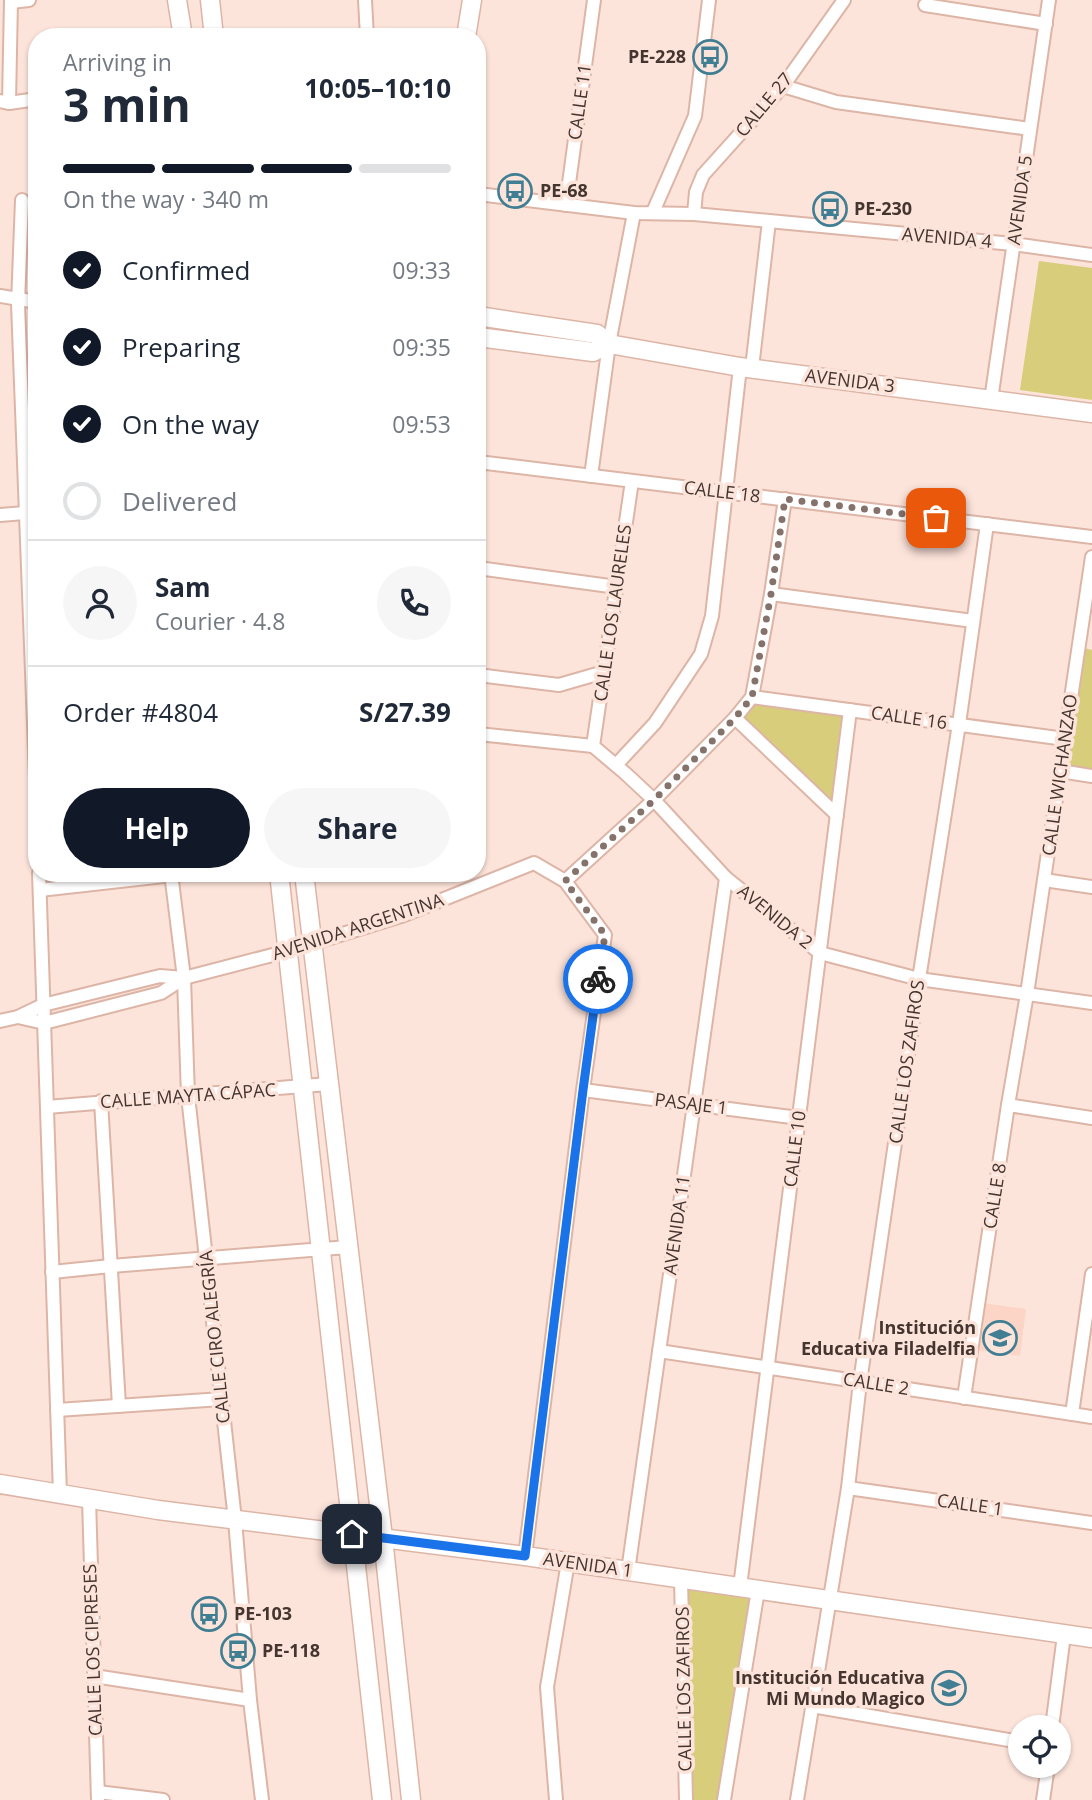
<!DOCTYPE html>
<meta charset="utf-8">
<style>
:root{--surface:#fff;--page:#f6f6f7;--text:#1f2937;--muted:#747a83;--line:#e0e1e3;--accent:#111827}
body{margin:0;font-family:"Open Sans",sans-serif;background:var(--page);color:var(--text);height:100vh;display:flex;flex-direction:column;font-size:26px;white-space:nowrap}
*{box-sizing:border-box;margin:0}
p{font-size:23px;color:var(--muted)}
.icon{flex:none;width:38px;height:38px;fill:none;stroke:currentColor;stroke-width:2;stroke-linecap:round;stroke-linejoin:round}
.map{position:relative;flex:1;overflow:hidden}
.sheet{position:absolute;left:28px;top:28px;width:458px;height:854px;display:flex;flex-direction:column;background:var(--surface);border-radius:28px;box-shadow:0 2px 5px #0004}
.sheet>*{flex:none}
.buttons{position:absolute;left:1008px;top:1715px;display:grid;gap:14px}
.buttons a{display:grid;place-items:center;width:63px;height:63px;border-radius:50%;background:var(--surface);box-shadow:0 2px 5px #0004;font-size:35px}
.pin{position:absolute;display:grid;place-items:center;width:60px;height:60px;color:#fff;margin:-30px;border-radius:14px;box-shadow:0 4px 10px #0006}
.courier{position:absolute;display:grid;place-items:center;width:70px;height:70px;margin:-35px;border:5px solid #1a73e8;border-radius:50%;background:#fff;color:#222;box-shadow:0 2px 9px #0007}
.headline em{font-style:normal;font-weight:700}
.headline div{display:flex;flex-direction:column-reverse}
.headline{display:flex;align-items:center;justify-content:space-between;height:119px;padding:0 35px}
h1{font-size:46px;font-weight:700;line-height:52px}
.bar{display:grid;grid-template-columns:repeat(4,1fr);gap:10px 7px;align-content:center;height:84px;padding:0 35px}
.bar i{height:9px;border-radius:5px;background:var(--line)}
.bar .selected{background:var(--accent)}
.bar p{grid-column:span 4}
.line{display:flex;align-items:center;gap:18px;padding:0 35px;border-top:2px solid var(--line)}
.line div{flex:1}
.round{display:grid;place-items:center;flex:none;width:74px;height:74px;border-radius:37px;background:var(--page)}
ol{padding:0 35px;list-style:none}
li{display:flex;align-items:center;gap:21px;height:77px}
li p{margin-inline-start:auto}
li .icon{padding:7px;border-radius:50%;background:var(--accent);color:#fff;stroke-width:4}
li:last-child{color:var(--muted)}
li i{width:38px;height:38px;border:4px solid var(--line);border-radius:50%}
.cta{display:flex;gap:14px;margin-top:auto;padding:14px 35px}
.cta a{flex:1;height:80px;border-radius:42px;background:var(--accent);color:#fff;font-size:28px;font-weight:700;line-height:80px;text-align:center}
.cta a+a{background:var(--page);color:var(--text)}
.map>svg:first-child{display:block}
.built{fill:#fcd5c6}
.green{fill:#d7cd7a}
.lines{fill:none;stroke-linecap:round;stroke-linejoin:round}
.street-casing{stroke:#ddb5a6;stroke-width:16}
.secondary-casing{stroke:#ddb5a6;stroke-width:21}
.street{stroke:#fff;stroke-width:12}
.secondary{stroke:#fff;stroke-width:18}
.done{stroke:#85726b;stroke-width:7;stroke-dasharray:0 12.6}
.route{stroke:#1a73e8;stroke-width:9}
.labels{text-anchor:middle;stroke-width:7;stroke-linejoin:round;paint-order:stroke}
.poi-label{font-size:18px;font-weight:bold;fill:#45352f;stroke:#fde4db;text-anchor:start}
.street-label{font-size:18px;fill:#45352f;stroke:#fde4db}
</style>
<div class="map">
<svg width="1092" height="1800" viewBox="0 0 1092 1800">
<rect width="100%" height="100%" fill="#fde4db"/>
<polygon class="built" points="983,1303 1026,1309 1020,1356 976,1350"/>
<g class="green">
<polygon points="1039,261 1092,268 1092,400 1020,390"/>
<polygon points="1084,648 1092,650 1092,769 1067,765"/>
<polygon points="752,697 850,710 837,815 735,718"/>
<polygon points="682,1584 758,1590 724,1800 687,1800"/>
</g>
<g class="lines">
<g class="street-casing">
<g id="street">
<polyline points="365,0 367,37"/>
<polyline points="11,2 29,0"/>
<polyline points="925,5 1046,24"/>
<polyline points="783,86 836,102 1030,129"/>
<polyline points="0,101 9,103 37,99"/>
<polyline points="9,103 11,0"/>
<polyline points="478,194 634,213 694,214 1013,244 1092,255"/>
<polyline points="22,200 18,304 37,804"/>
<polyline points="566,205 594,0"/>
<polyline points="653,212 695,116 709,0"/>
<polyline points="694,214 696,192 703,175 783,86 844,0"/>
<polyline points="0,296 37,302"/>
<polyline points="752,368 769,221"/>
<polyline points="991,400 1049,0"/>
<polyline points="478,462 1092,537"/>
<polyline points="591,476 609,344 634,213"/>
<polyline points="0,515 37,512"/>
<polyline points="478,568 617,587"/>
<polyline points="771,594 973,621"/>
<polyline points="478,675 559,685 604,672"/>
<polyline points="752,697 1065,739"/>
<polyline points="735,718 837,815"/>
<polyline points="478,734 593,746"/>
<polyline points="593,746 625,773 654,800 726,878 820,953 919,979 1092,1003"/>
<polyline points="593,746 632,481"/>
<polyline points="616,765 655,723 701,654 712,616 740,367"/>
<polyline points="1060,771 1092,776"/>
<polyline points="39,873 60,1494"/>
<polyline points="171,873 184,978 188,1096 235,1520 250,1700 262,1800"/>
<polyline points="1044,880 1092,887"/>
<polyline points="565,881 654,800 735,718 752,697 771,594 785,499"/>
<polyline points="40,890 191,873"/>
<polyline points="18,1017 44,1023 161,993 184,978 288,951 404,915 534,863 565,881 605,935 583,1090 525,1556"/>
<polyline points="0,1021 18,1017 43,1005 160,976 184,978"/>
<polyline points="583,1090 799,1118"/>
<polyline points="101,1101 119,1406"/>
<polyline points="1008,1105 1092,1118"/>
<polyline points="47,1107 328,1084"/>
<polyline points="52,1272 111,1266 348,1247"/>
<polyline points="659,1351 1092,1417"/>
<polyline points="964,1398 1008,1105 1027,994 1092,557"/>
<polyline points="57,1410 222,1399"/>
<polyline points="1072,1414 1092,1274"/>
<polyline points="848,1488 1092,1523"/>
<polyline points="89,1499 98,1800"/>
<polyline points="628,1571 726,878"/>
<polyline points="681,1579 686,1800"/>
<polyline points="740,1587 850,710"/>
<polyline points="94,1676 250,1700"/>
<polyline points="812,1706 1020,1742"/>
<polyline points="1052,1727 1064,1635"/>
<polyline points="98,1792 163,1800"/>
<polyline points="556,1800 547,1687 568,1562"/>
<polyline points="724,1800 758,1590"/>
<polyline points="797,1800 848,1488 860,1382 919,979 959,724 987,524"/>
<polyline points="1043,1800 1048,1766"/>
</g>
</g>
<g class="secondary-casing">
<g id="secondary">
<polyline points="177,0 183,37"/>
<polyline points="210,0 214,37"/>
<polyline points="466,37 472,0"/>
<polyline points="478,316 597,334 609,344 740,367 1092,413"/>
<polyline points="478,337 593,352 609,344"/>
<polyline points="279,873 382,1800"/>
<polyline points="304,873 383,1538 411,1800"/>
<polyline points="0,1484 158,1510 525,1556 1092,1638"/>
</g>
</g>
<use href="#street" class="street"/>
<use href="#secondary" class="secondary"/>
</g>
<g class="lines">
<polyline class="done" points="598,979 605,935 565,881 654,800 735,718 752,697 771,594 785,499 936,518"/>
<polyline class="route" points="352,1534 525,1556 583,1090 598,979"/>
</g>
<defs>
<g id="bus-ring" transform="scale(1.75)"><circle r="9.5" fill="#fde4db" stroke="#407e93" stroke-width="1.5"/><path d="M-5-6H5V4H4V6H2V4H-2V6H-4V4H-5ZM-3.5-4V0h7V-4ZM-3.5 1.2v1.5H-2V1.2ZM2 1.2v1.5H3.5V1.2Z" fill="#407e93"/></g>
<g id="school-ring" transform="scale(1.75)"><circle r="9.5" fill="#fde4db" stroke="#407e93" stroke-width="1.5"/><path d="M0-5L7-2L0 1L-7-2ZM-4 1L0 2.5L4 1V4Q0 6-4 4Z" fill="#407e93"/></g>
</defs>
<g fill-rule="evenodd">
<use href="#bus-ring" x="710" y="57"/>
<use href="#bus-ring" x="515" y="191"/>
<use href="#bus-ring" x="830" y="209"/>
<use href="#school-ring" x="1000" y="1338"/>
<use href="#bus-ring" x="209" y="1614"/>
<use href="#bus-ring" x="238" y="1651"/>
<use href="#school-ring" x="949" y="1688"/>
</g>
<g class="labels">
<g class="poi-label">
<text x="686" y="63" text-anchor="end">PE-228</text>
<text x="540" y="197">PE-68</text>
<text x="854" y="215">PE-230</text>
<text x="976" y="1334" text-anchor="end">Institución<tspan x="976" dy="21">Educativa Filadelfia</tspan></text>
<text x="234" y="1620">PE-103</text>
<text x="262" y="1657">PE-118</text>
<text x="925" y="1684" text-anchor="end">Institución Educativa<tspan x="925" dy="21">Mi Mundo Magico</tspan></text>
</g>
<g class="street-label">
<text transform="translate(580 102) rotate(-82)" y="6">CALLE 11</text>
<text transform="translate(764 105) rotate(-50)" y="6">CALLE 27</text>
<text transform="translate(1020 200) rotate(-82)" y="6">AVENIDA 5</text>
<text transform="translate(947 238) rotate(5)" y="6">AVENIDA 4</text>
<text transform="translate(850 381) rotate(7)" y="6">AVENIDA 3</text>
<text transform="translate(722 492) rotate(7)" y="6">CALLE 18</text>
<text transform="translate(613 613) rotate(-82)" y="6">CALLE LOS LAURELES</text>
<text transform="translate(909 718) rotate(8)" y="6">CALLE 16</text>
<text transform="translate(1060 775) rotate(-82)" y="6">CALLE WICHANZAO</text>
<text transform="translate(775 917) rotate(39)" y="6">AVENIDA 2</text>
<text transform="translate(358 927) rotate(-18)" y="6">AVENIDA ARGENTINA</text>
<text transform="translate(907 1062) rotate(-82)" y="6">CALLE LOS ZAFIROS</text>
<text transform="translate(188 1096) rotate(-4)" y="6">CALLE MAYTA CÁPAC</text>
<text transform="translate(691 1104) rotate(7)" y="6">PASAJE 1</text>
<text transform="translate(795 1149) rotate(-83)" y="6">CALLE 10</text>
<text transform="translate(995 1196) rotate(-81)" y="6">CALLE 8</text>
<text transform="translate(677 1225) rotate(-82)" y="6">AVENIDA 11</text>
<text transform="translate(215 1337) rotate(-96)" y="6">CALLE CIRO ALEGRÍA</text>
<text transform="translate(876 1384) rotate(9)" y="6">CALLE 2</text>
<text transform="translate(970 1505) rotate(8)" y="6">CALLE 1</text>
<text transform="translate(588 1565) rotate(8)" y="6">AVENIDA 1</text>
<text transform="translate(93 1650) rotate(-92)" y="6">CALLE LOS CIPRESES</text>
<text transform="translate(684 1689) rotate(-91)" y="6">CALLE LOS ZAFIROS</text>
</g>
</g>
</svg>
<div class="buttons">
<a><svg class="icon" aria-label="locate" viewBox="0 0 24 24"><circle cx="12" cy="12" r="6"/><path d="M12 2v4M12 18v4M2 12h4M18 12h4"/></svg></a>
</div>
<div class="pin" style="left:936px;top:518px;background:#ea580c"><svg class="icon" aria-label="bag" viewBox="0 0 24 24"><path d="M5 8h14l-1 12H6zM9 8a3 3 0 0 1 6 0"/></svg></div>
<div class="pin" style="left:352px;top:1534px;background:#1f2937"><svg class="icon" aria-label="home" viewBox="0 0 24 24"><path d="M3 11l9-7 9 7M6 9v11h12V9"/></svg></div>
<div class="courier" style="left:598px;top:979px"><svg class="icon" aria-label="bike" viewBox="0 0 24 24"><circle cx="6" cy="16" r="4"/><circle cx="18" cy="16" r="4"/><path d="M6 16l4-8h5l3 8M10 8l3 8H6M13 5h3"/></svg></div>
<section class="sheet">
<div class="headline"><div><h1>3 min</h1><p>Arriving in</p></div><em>10:05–10:10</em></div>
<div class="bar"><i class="selected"></i><i class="selected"></i><i class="selected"></i><i></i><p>On the way · 340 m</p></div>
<ol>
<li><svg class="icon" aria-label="check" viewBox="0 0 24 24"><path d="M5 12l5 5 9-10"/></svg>Confirmed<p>09:33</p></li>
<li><svg class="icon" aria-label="check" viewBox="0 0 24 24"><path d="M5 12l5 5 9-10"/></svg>Preparing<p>09:35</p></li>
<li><svg class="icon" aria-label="check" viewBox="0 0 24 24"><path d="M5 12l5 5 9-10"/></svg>On the way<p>09:53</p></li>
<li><i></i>Delivered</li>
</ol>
<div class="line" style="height:126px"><a class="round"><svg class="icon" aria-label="person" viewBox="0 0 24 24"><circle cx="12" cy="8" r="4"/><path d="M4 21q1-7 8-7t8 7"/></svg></a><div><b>Sam</b><p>Courier · 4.8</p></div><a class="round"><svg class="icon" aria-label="phone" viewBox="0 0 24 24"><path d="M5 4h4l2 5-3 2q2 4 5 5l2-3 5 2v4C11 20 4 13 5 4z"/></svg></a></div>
<div class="line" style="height:91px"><div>Order #4804</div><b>S/27.39</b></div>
<div class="cta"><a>Help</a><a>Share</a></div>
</section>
</div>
